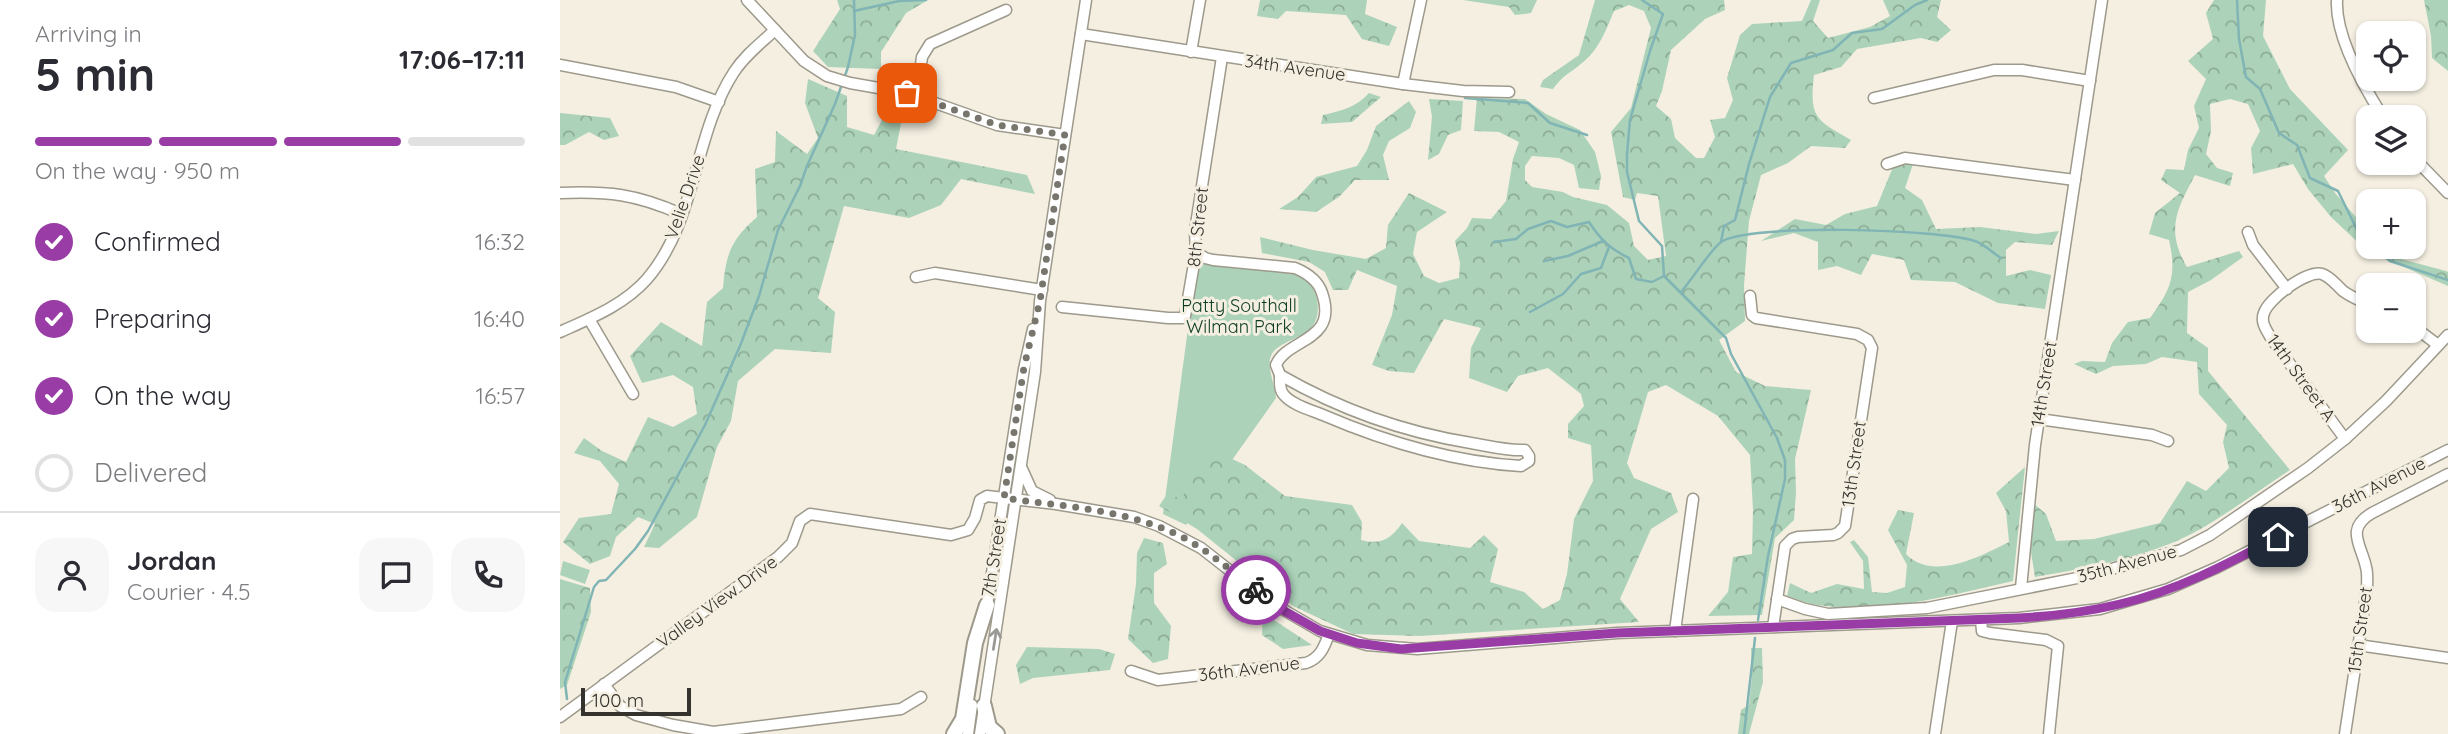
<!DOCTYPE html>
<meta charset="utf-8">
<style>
:root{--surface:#fff;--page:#f7f7f7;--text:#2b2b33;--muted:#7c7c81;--line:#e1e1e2;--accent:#993ca6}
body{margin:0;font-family:Quicksand,sans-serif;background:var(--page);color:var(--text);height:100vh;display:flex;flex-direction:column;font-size:26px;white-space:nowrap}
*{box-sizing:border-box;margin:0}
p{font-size:23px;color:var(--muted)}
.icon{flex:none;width:38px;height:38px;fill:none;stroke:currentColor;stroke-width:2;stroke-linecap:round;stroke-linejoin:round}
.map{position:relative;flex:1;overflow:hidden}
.side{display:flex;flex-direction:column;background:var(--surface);width:560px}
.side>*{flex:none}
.tools{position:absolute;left:1796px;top:21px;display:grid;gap:14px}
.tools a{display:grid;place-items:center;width:70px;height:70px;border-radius:14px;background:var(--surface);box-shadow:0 2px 5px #0004;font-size:35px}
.scale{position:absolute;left:21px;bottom:18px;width:110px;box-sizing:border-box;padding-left:7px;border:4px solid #35332e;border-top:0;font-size:19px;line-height:24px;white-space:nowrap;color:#35332e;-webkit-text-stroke:5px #f4efe1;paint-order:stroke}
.pin{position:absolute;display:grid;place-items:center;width:60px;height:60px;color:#fff;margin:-30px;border-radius:14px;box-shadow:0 4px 10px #0006}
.courier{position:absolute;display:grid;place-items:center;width:70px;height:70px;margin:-35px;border:5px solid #993ca6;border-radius:50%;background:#fff;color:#222;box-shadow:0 2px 9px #0007}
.headline em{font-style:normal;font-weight:800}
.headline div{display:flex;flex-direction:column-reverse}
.headline{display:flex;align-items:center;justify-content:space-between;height:119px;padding:0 35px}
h1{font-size:46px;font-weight:800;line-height:52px}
.bar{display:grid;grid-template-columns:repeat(4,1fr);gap:10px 7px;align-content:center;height:84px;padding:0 35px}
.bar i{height:9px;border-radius:5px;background:var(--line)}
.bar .active{background:var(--accent)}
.bar p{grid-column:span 4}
.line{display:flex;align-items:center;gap:18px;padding:0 35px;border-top:2px solid var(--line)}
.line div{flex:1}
.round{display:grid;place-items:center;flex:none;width:74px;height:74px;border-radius:21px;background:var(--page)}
ol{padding:0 35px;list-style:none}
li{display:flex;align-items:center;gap:21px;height:77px}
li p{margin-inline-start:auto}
li .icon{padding:7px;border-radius:50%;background:var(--accent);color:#fff;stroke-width:4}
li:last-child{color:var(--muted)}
li i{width:38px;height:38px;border:4px solid var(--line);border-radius:50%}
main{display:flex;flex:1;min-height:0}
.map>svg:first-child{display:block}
.green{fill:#acd3b9}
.forest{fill:url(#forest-crowns)}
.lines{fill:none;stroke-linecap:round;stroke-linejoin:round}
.stream{stroke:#80b4b5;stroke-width:2.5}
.minor-casing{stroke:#9d998b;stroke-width:13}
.highway-casing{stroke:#9d998b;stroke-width:18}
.minor{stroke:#fff;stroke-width:10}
.highway{stroke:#fff;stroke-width:14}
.oneway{stroke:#9a9996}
.done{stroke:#78756d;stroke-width:7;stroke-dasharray:0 12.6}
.route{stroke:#993ca6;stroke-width:9}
.labels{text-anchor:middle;stroke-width:6;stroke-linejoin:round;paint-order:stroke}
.street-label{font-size:18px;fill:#35332e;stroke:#f4efe1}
.park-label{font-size:18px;fill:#0c3c22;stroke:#f4efe1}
</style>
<main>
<section class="side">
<div class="headline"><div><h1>5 min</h1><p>Arriving in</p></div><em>17:06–17:11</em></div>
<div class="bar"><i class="active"></i><i class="active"></i><i class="active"></i><i></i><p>On the way · 950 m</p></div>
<ol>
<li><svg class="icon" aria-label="check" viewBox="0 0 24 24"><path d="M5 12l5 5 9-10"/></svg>Confirmed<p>16:32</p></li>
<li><svg class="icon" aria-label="check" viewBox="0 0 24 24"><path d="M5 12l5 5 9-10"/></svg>Preparing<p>16:40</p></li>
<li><svg class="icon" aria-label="check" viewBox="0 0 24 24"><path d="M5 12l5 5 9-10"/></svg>On the way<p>16:57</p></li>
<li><i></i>Delivered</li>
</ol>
<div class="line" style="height:126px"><a class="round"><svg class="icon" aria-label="person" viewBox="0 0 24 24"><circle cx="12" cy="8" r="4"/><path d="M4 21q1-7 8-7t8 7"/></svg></a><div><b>Jordan</b><p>Courier · 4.5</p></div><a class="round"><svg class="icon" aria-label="chat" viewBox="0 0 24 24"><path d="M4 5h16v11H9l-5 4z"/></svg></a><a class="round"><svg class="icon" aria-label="phone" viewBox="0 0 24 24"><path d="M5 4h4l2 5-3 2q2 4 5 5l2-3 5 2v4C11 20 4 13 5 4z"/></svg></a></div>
</section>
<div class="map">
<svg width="1888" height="734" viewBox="0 0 1888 734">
<defs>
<pattern id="forest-crowns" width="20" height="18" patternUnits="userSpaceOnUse" patternTransform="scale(1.75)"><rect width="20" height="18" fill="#acd3b9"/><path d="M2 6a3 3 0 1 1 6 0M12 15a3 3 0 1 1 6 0" fill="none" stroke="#8dac97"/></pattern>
</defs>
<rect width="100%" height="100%" fill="#f4efe1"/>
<g class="green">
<path d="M640,262l91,11c13,5 23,11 26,26 8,45 -41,35 -47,60 -2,11 5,28 6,39l-90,127 -23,-11 26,-193z"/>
<polygon points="3,561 30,570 25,584 0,575"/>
</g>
<g class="forest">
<polygon points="277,0 368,0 346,13 321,52 321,69 268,67 253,51 280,9"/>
<polygon points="700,0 807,0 805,14 837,27 829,46 802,39 786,15 726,11 718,19 697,16"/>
<polygon points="903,0 977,0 971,13 955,15 949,7"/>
<path d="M1035,0h129l1,10 -20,9 -34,31 -9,41 -6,15 15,13 4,19 21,20h8l11,-21 -5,-17 15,-2 8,-18 -6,-22 13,-43 12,-11 50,-3 9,-21h9l-7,21 15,17 42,-11 20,-11 -7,-16h58l-4,17 14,13 -14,12 -16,-4 -64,11 -16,18 -27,8c-5,43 2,45 37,65l-6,8 -34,-2 -23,17 -27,12 -12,46 -5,64 1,36 -26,19 17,32 29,14 46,4 -16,69 1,33 -2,28 -19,18 -13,77 -54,1 20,-24 5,-35 19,-3 1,-44 -3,-55 -32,-39 -52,-31 -18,7 -21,71 7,15 37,15 7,19 -27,17 -31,70 19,23 -219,14 -67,-2 -60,-28 -96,-77 -38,-23 9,-13 13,6 30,-50 34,16 40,31 67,9 10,17 -1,18c18,5 30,0 41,-17l17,18 51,7 14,-13 14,14 -8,33 34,10 19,17 17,-9 7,-26 7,-55 19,-38 -2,-36 -23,-7v-14l16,-18 -3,-12 -33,-26 -30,8 -11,16 -38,-14 2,-30 10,-20 -37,-9 -30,54 -25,-2 -17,-6 20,-50 5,-29 -40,-16 -9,20h-15l-8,-18 -16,-10 -47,-9 -2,-16 53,13 53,9 20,-11 2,-23 21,-32 38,19 -30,20 -4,22 11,22 15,7 20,-5 1,-15 -5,-22 12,-13 5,-10 19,1 15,-18 7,-42 6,-17 -20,-10 -25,-1 3,-33 48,1 21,15 34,16 15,22 6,24 -2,14 -20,-2 -5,-23 -15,-7 -27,-2 -7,10v14l7,7 31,5 10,5 34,8 22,18 5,23 14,14 18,-4 -8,-60 -21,-3 -2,7 -12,-3 -12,-65 20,-24 20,-80 -7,-17 -15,-6 -15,6c-8,19 -15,39 -32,52 -14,12 -17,10 -29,26l-13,-2 3,-7 36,-25z"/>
<path d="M1654,0h52l-3,36 27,53 58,61 -24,26 11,17 33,38v16h18l15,12 45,12 2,1v14l-81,-35 -36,-34 -23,-28 -15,-25 -40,10 -2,-26 9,-17 -12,-27 -18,-5 -20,5 1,27 -5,23 11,14 16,5 -3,13 -35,-11c-18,34 -30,55 -8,92l52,-16 4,6 -32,23 -23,12 -1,41 21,15v23l82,99c-31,20 -62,44 -95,62 -46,25 -109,36 -160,45l-4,-25 2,-49 13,11 10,27 38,-2 66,-16 27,-42 19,10 23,-23 -6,-26 4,-17 -28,-31 -2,-32 -35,-5 -16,7 -33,2 -17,8 -22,-10 8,-3 23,1 7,-19 16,-21 22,-4c21,-29 27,-42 19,-78l-20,-6 6,-21 25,-20 -19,-13 5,-11 18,1 4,-20 11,-22 -5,-22 12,-27 -18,-18 25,-22 -7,-26z"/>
<polygon points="1864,0 1888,0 1888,71 1872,58 1871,36"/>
<path d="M248,79l39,17v31l27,8 16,-30 14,3 -8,41 131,26 8,19 -74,-15 -20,26 -32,13 -65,-12 -26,92 17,14 -4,41 -56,-4 -37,32 -7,40 -14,26 -20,70 -38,31 -15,-1 11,-23 -17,-7 -22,20 -6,19 -20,8 -27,-22 16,-24 32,-4 8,-30 -19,-23 -26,-8 10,-15 18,13 24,11 22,-45 25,10 24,-13 -4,-27 -20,-12 -31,8 -12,-27 31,-34 41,24 5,-44 16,-14c3,-35 8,-48 34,-71l-2,-48 20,-7 1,-31 31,23 11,-16 -13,-35z"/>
<path d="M809,93l12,4 -29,25 -31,2 2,-9c18,-4 34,-8 46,-22z"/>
<polygon points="869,99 903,101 901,130 888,135 879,154 868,160 872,117"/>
<polygon points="849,101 856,112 850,128 829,141 823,155 829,180 795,180 779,197 756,212 719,209 738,197 756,177 797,166 807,150 816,126"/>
<polygon points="0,113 50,118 59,136 44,140 29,132 5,145 0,145"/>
<polygon points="1354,161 1345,188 1362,200 1376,229 1420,227 1476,234 1499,231 1492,245 1455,242 1446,250 1446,276 1470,270 1491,275 1485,309 1438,303 1395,282 1351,280 1344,260 1312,254 1301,275 1277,266 1258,270 1258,242 1234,233 1201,241 1235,219 1266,225 1285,214 1317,206 1333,167"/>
<path d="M1465,467l-12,114c-63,14 -130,34 -195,24 -11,-1 -21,-6 -31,-9l3,-13 21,10 26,-9 27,5 -1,-28 -13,-19 4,-2 14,17 4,35 15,1 18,-6 2,-22 -19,-35 10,-20 16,3 -8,41c27,28 75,2 103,-12l-3,-31 -10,-18z"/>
<polygon points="584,538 603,543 607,564 594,573 594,603 611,626 608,659 593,663 568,639 576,584 577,553"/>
<polygon points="0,579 30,588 31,612 7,685 0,689"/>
<polygon points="703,613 752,645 723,649 702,635"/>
<polygon points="467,647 539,649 555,654 550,670 473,678 460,684 456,665"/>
<polygon points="1191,648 1202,648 1203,682 1189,734 1178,734 1181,710 1189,705 1192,677"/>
</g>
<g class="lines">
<g class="stream">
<polyline points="1082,0 1103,14 1090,51 1070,120 1067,154 1067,172 1079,221 1102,246 1104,276 1166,338 1171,354 1217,438 1225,460 1225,479 1208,556 1198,620"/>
<polyline points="1677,0 1679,39 1686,77 1700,89 1719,133 1737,145 1750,178 1778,191 1800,236 1808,242"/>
<polyline points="294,11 339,1 366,0"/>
<polyline points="905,98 968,103 990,123 1027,135"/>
<path d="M934,242l22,-3 12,-10 23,-8 16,6 22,-5c11,17 21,27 40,36l7,21 16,3 12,-6"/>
<polyline points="1161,242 1164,226 1175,220 1189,164 1210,97 1231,63 1273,50 1292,33 1322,29 1355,5 1367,0"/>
<polyline points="1813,247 1830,261 1888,280"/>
<polyline points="984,261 1008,256 1043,241"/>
<path d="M1121,292c9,-10 31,-44 40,-50 27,-19 220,-13 254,-1 9,3 18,12 26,17"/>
<polyline points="970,312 1003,294 1021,274 1041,268 1049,247"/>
<polyline points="7,699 5,682 34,587 39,581 46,580 75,549 88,531 145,425 180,346 199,296 218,230 240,186 247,166 275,104 288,67 295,35 294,0"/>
<polyline points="1184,734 1195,638"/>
</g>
<g class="minor-casing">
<g id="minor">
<polyline points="187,0 244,61 267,76 290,83 347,93 437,125 505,135"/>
<path d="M1777,0c-2,36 27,87 46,117"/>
<polyline points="521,34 843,84 903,91 949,92"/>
<polyline points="631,52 640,0"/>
<polyline points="0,65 116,87 159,102"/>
<polyline points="843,84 861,0"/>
<polyline points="357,95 362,57 370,44 446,10"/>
<polyline points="1314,98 1434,70 1462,70 1530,81"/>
<polyline points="1853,157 1888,193"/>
<polyline points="1327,164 1345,158 1515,180"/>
<path d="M0,193c48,-2 76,1 121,21"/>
<polyline points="1688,232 1693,245 1727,289"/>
<path d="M636,252l9,6 8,2 82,8c12,5 23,12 27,25 17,49 -35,45 -46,72l4,10"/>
<polyline points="356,277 375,273 482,290"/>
<polyline points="1190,296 1192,315 1196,318 1297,334 1308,340 1312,348 1285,526 1278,533 1273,535 1238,537 1232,539 1225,546 1213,627"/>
<polyline points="502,307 608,318 622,318 625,316 636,252 635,231 662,57"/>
<polyline points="29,319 73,394"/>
<polyline points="1853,326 1878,345"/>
<path d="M0,332c31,-14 64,-27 87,-53 50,-58 46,-144 87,-207 11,-17 27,-29 41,-42"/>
<path d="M720,375c59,34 123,57 191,68 18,3 36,8 54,7l4,6v5l-8,5c-68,-4 -135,-24 -198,-51 -12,-5 -31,-10 -39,-20 -5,-5 -4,-13 -4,-20z"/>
<polyline points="1479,419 1592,435 1608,441"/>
<path d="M1785,439l-74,-101c-4,-7 -11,-16 -7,-25 4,-14 43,-43 58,-39 9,3 14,11 21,17 8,6 16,9 25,13"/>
<polyline points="462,469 472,491 490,500"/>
<polyline points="1461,588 1475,445 1542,0"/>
<polyline points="1217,599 1245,609 1268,614 1367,608 1522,577 1621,550 1650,535 1748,468 1785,439 1826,401 1888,335"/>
<polyline points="426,611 464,369 473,329"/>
<polyline points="1421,620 1422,631 1430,633 1486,640 1498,646 1489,734"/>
<polyline points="1115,631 1133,499"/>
<polyline points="1798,645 1888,658"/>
<path d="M571,671l27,9 148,-17c14,-5 18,-15 23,-29"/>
<polyline points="44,684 60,706 76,715 113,725 153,732 341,709 361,697"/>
<polyline points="0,717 218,557 232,543 240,521 250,514 391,535 408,530 415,518 420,500 427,496 496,504 574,517 599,526 641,548 710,602 760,631 807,645 857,649 1057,633 1459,618 1540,609 1608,589 1658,567 1888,450"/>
<polyline points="408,734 412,705"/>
<polyline points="420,734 475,372 480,301 526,0"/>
<polyline points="1375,734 1392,621"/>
<path d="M1785,734l22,-145c0,-8 1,-15 -1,-22 -5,-23 -21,-38 6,-54l76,-39"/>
</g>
</g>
<g class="highway-casing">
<g id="highway">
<polyline points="424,706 429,727 437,734"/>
<polyline points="394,734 403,719 415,643 427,605"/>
</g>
</g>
<use href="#minor" class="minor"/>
<use href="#highway" class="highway"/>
</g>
<defs><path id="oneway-shaft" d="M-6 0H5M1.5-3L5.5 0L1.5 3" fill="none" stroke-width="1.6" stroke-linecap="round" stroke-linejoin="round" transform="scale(1.75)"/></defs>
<use class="oneway" href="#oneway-shaft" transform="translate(435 639) rotate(-81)"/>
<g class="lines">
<path class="done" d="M347,93l90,32 68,10 -25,166 -16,66 -20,131c62,9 125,11 182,41 25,14 47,33 70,51"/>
<path class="route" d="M696,590l30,22 34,19 37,12 44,6 216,-16 402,-15c34,-2 68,-6 101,-14 56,-13 108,-40 158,-67"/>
</g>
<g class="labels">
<g class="street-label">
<text transform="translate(735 68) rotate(8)" y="6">34th Avenue</text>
<text transform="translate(125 197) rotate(-71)" y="6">Velie Drive</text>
<text transform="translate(638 227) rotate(-84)" y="6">8th Street</text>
<text transform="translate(1741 378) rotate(54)" y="6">14th Street A</text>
<text transform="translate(1484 384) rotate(-81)" y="6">14th Street</text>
<text transform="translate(1294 464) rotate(-82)" y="6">13th Street</text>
<text transform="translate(1819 485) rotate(-27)" y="6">36th Avenue</text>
<text transform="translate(434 558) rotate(-81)" y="6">7th Street</text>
<text transform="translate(1567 564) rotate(-15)" y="6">35th Avenue</text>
<text transform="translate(157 602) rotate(-36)" y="6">Valley View Drive</text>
<text transform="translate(1800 630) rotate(-82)" y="6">15th Street</text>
<text transform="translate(689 669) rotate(-7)" y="6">36th Avenue</text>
</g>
<g class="park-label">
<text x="679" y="312">Patty Southall<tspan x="679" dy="21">Wilman Park</tspan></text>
</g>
</g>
</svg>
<div class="tools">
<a><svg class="icon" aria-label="locate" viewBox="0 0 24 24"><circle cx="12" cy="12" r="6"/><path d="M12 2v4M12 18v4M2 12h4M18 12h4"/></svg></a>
<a><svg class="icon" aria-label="layers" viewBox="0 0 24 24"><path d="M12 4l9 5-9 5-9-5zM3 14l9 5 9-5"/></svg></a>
<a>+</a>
<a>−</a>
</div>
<div class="scale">100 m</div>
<div class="pin" style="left:347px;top:93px;background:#ea580c"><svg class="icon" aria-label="bag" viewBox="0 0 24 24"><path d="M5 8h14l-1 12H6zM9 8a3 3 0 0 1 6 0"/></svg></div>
<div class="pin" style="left:1718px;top:537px;background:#1f2937"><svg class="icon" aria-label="home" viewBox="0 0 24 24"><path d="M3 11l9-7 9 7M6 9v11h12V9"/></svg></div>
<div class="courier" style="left:696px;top:590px"><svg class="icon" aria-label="bike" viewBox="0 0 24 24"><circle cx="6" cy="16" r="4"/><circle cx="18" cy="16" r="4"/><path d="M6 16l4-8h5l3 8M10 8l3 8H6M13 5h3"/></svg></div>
</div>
</main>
